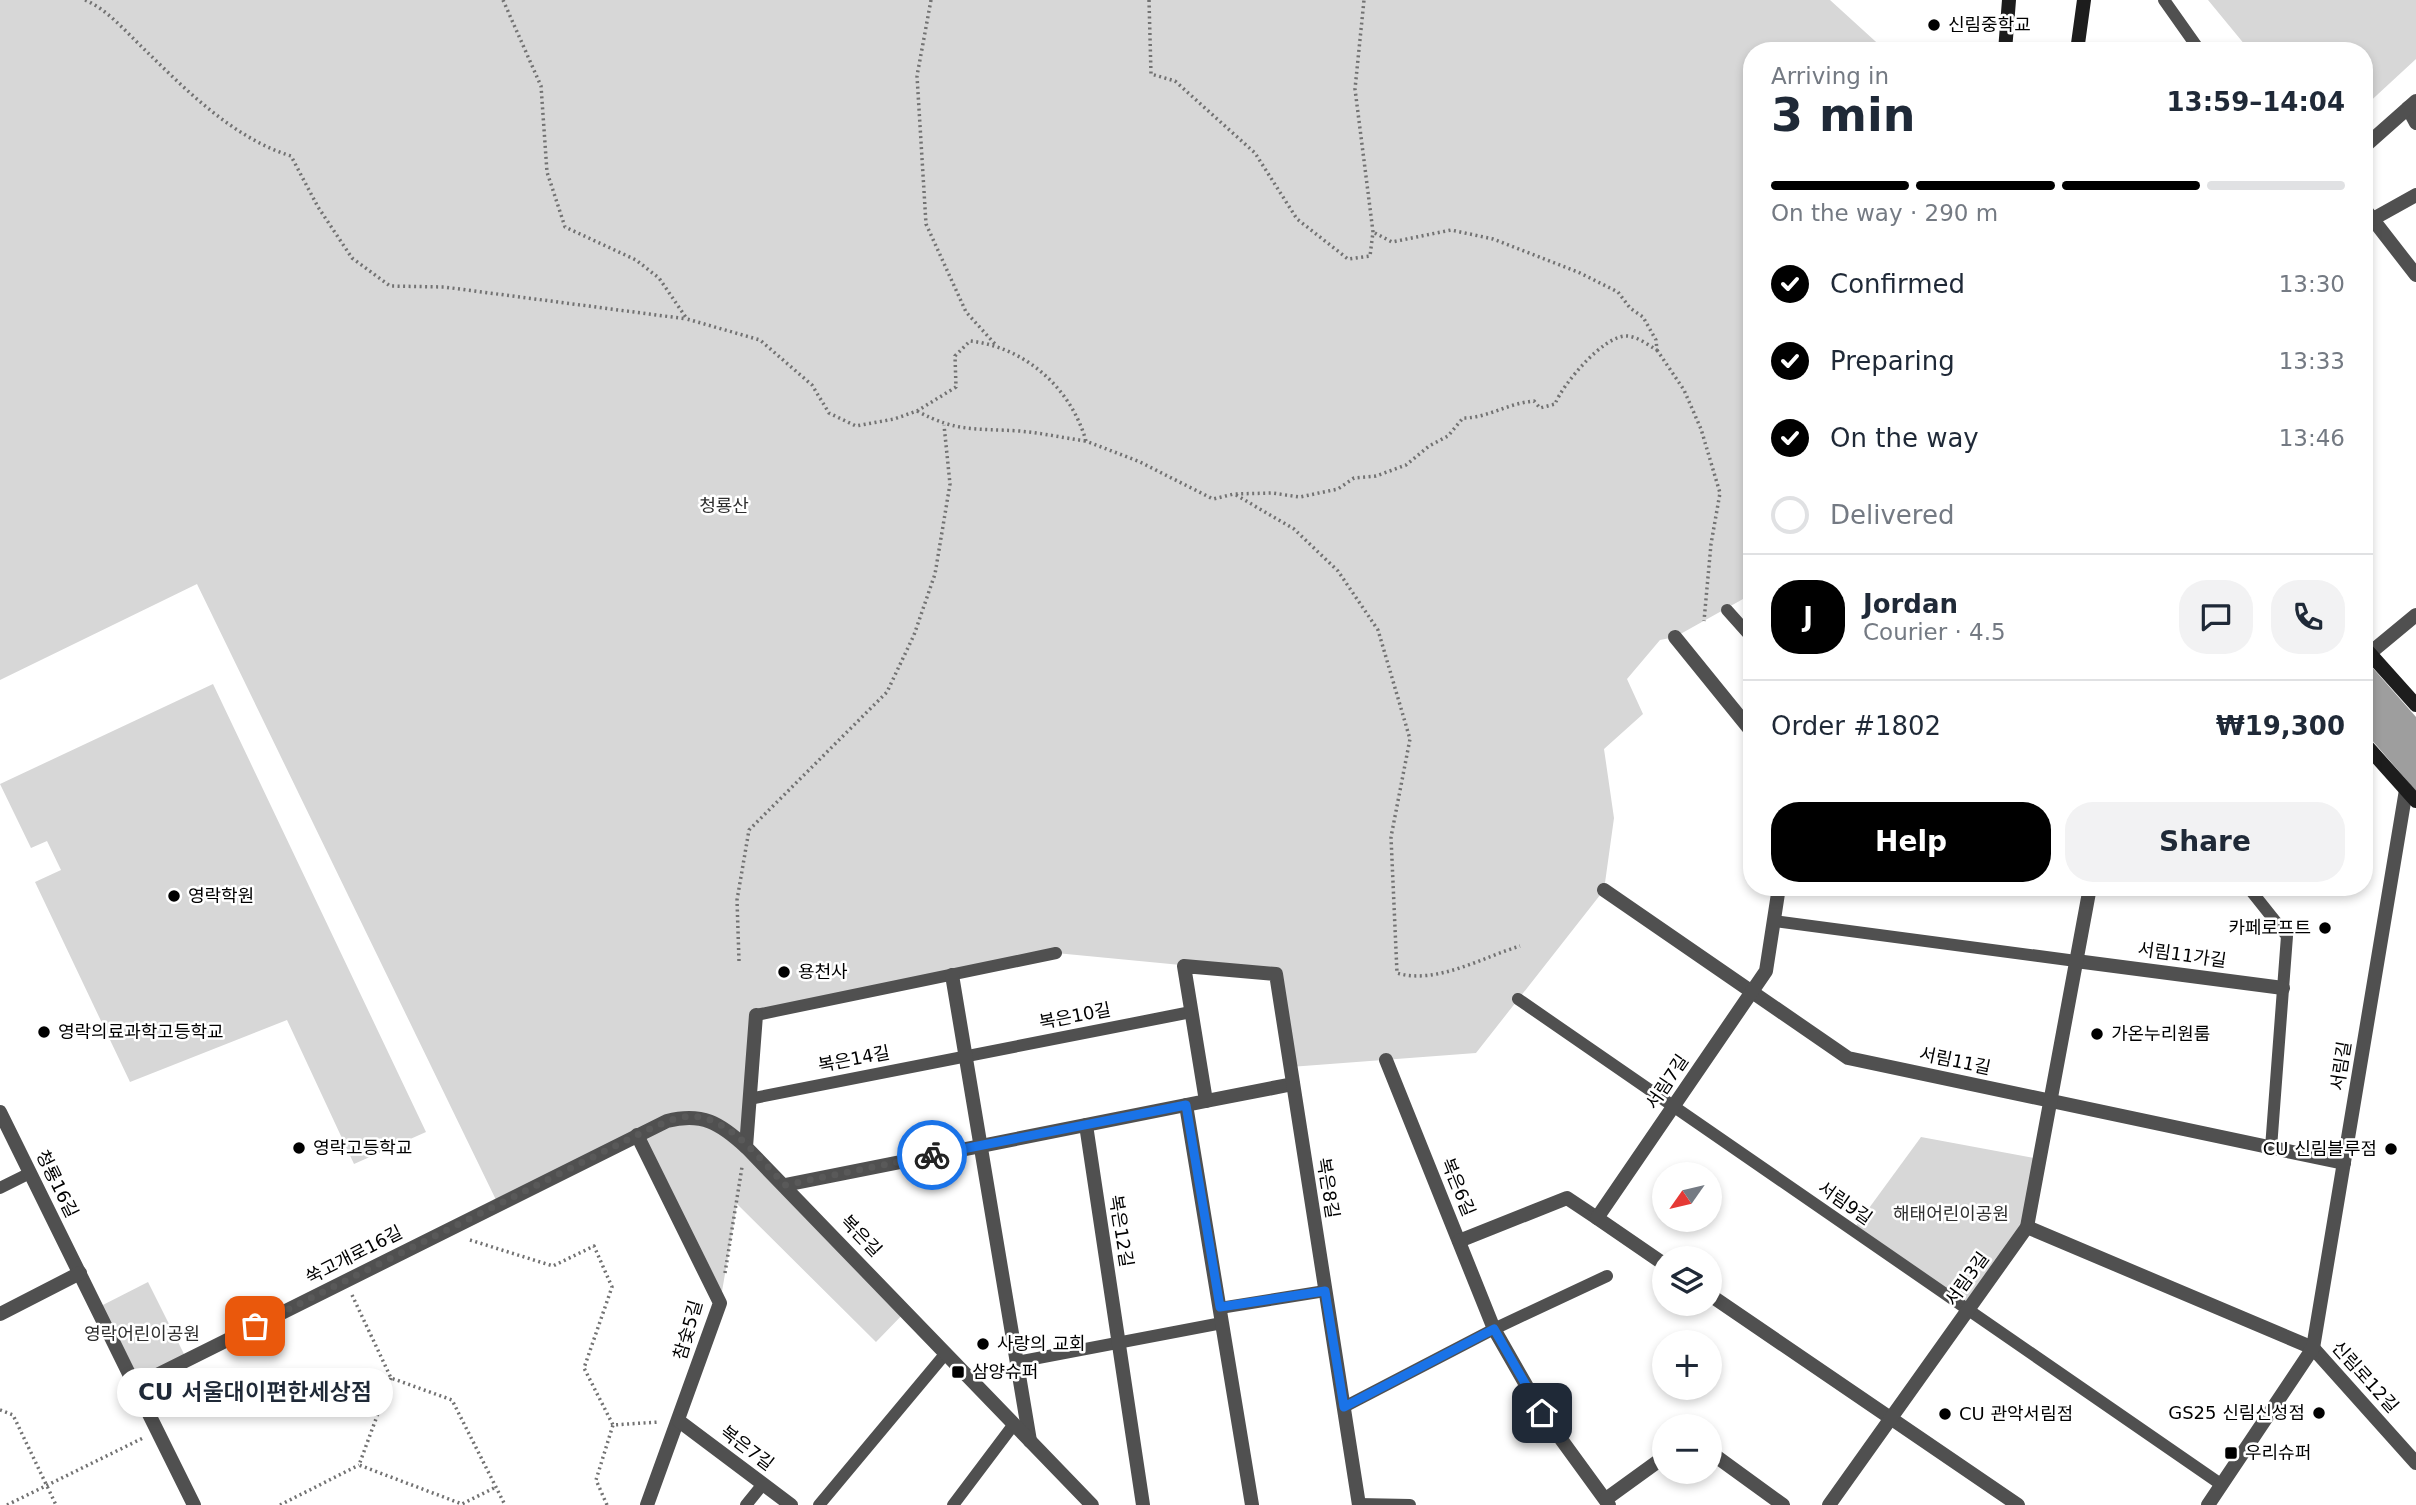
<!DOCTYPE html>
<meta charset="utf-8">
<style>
:root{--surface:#fff;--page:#f2f2f3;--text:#1f2937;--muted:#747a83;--line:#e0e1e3;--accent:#000}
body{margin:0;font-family:"DejaVu Sans","Noto Sans KR",sans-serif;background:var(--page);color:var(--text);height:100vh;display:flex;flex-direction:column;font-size:26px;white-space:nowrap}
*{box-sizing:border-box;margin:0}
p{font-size:23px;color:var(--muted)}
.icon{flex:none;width:38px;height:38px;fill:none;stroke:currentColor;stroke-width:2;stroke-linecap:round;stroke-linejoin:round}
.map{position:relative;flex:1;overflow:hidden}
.details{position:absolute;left:1743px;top:42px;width:630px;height:854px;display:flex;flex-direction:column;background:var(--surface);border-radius:28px;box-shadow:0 4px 10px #0003}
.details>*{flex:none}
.needle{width:46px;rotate:236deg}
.tools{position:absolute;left:1652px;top:1162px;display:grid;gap:14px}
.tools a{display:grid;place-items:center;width:70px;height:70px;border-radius:50%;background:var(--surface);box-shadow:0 4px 10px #0003;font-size:35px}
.pin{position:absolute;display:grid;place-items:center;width:60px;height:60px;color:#fff;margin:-30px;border-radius:14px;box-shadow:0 4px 10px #0006}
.courier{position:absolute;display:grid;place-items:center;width:70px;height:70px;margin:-35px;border:5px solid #1a73e8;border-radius:50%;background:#fff;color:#222;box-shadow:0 2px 9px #0007}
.bubble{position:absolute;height:49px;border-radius:24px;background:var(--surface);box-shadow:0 4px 10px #0003;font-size:23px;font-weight:600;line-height:49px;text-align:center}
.summary em{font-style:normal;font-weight:600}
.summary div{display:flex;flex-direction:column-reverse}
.summary{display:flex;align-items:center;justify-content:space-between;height:119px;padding:0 28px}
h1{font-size:46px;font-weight:600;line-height:52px}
.bar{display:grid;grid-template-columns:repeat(4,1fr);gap:10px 7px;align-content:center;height:84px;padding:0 28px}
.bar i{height:9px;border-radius:5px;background:var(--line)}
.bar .current{background:var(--accent)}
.bar p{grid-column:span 4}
.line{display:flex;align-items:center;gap:18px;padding:0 28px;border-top:2px solid var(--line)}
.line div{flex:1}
.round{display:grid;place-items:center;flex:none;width:74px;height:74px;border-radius:28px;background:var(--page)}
ol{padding:0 28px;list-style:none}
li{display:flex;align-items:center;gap:21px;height:77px}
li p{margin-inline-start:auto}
li .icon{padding:7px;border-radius:50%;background:var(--accent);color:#fff;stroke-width:4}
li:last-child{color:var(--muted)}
li i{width:38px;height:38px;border:4px solid var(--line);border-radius:50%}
.action{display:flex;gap:14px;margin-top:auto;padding:14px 28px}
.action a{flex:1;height:80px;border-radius:28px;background:var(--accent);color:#fff;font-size:28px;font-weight:600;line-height:80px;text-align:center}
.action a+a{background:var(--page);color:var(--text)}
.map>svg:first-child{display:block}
.green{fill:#d7d7d7}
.water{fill:#9e9e9e}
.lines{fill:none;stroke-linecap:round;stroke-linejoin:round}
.path{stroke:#727272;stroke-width:3.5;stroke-dasharray:2 3.5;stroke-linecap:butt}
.service{stroke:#505050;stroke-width:12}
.minor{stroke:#505050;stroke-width:14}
.secondary{stroke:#1d1d1d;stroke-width:14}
.done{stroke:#595959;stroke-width:7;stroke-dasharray:0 12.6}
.route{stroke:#1a73e8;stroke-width:9}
.poi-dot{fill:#000;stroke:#fff;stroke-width:2.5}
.labels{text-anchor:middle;stroke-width:5;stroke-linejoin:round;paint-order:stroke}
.poi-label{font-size:18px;fill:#000;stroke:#fff;text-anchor:start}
.park-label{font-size:18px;fill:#2e2e2e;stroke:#fff}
.street-label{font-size:18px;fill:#000;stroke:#fff}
</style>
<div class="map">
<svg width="2416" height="1505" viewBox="0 0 2416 1505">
<rect width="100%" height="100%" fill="#fff"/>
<g class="green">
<polygon points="0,0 1830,0 1886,51 1752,51 1752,594 1675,637 1660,640 1627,679 1643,714 1604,749 1614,818 1604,890 1476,1053 1290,1067 1275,974 1056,953 756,1015 746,1147 906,1311 876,1342 737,1204 720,1303 637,1135 498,1204 197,584 0,680"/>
<polygon points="2208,0 2416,0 2416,59 2364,107 2364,51 2250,51"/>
<polygon points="213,684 426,1132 354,1164 287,1020 130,1082 35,882 61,870 47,841 31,848 0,784"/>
<polygon points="1921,1137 2040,1159 2027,1227 1969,1310 1853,1230"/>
<polygon points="148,1282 187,1360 135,1386 97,1308"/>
</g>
<polygon class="water" points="2364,658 2416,717 2416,791 2364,731"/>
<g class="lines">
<g class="path">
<path d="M85,0c23,10 40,31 58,48 43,42 90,90 148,108l27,51 34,51 38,28 54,1 243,32"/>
<path d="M503,0l38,86 6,86 18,55 71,33 23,18 28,41 73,21 52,45 17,28 27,13 38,-7 23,-8 39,-24 -1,-31 15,-15c55,6 101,47 116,100l54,21 73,37 21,-5 38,-1 28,4 38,-8 16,-11 22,-2 30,-11 23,-19 19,-10 15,-18c25,0 45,-15 71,-17l6,7 15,-4c8,-20 48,-68 71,-68 11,0 22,9 31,14l-1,-10 -13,-23 -13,-9 -12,-16 -40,-20 -85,-33 -42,-9 -59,12 -19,-10"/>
<polyline points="931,0 917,76 926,224 966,312 995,344"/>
<polyline points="1149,0 1151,74 1175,81 1255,153 1297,219 1348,259 1370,256 1373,232 1355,89 1364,0"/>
<polyline points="1657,350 1684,390 1701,429 1720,493 1711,544 1704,621"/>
<path d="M917,411c41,22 59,17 102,20 23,2 45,7 67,10"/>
<path d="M1236,495l58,34 44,42 40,59 32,109 -19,98 6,136c39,12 86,-16 123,-27"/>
<polyline points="739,961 737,900 749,830 887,692 914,635 935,574 950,484 944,425"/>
<polyline points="470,1240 553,1266 594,1246 612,1287 584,1368 613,1425"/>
<polyline points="725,1273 742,1167"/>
<polyline points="352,1295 391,1378 452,1400 505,1505"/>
<polyline points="391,1378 359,1465 462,1504 496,1487"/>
<polyline points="0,1410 13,1415 56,1505"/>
<polyline points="7,1505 143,1438"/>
<polyline points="280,1505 359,1465"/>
<polyline points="607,1505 596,1480 613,1425 659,1422"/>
</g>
<g class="service">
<polyline points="2164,0 2200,51"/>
<polyline points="1727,610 1752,638"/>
<polyline points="2248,887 2287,936 2271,1148"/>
<polyline points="1774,921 2076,961"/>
<polyline points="1518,999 2222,1485"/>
<polyline points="756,1015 1056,953"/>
<polyline points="749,1099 1191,1012"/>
<polyline points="0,1188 30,1173"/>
<polyline points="1220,1308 1325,1291"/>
<polyline points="1017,1362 1222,1323"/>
<polyline points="1344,1407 1494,1329 1607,1276"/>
<polyline points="1358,1504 1410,1505"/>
<polyline points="746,1505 763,1484"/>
<polyline points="819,1505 946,1353"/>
<polyline points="953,1505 1014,1424"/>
</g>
<g class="minor">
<polyline points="2408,108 2416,123"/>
<polyline points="2364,147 2416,101"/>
<polyline points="2364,208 2416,275"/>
<polyline points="2373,219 2416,195"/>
<polyline points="1675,637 1752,732"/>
<polyline points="2370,653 2416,615"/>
<polyline points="1604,890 1848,1058 2344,1163"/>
<polyline points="2076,961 2283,988"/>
<polyline points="952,975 1030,1441"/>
<polyline points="756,1015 746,1147 1092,1505"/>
<polyline points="1386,1060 1494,1329 1542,1413 1609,1505"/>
<polyline points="1206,1101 1293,1084"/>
<path d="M0,1112l135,274 532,-265c35,-9 53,2 79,26"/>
<polyline points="1086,1125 1143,1505"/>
<polyline points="637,1135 720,1303 647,1505"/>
<polyline points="785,1185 1186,1105"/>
<polyline points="2027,1227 2313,1348 2416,1463"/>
<polyline points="1459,1241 1567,1198 1597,1218"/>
<polyline points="1664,1264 1597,1218 1766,971 1779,887"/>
<polyline points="1710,1295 2018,1505"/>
<polyline points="0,1314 80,1273"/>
<polyline points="135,1386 194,1505"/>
<polyline points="679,1421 791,1505"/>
<polyline points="1710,1452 1783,1505"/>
<polyline points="1606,1499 1664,1457"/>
<polyline points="1252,1505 1186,1105 1206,1101 1184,966 1276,974 1359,1505"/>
<polyline points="1829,1505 2027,1227 2090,887"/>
<polyline points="2208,1505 2313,1348 2406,790"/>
</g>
<g class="secondary">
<polyline points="2005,51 2009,0"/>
<polyline points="2077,51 2084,0"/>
<polyline points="2364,647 2416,705"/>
<polyline points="2364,743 2416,801"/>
</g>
</g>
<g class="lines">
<path class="done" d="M255,1326l382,-191c15,-7 30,-15 46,-18 42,-7 76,42 102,68l147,-30"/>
<polyline class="route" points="932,1155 1186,1105 1220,1307 1325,1291 1344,1407 1494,1329 1542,1413"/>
</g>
<g class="poi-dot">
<circle cx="1934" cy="25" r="7"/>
<circle cx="174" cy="896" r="7"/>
<circle cx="2325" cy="928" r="7"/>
<circle cx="784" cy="972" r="7"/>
<circle cx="44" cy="1032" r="7"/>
<circle cx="2097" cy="1034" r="7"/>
<circle cx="299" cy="1148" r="7"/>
<circle cx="2391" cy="1149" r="7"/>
<circle cx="983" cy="1344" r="7"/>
<rect x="951" y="1365" width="14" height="14" rx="3.5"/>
<circle cx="2319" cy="1413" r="7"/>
<circle cx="1945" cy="1414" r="7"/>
<rect x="2224" y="1446" width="14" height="14" rx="3.5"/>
</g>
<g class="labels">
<g class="poi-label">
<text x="1948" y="31">신림중학교</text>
<text x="188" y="902">영락학원</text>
<text x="2311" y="934" text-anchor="end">카페로프트</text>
<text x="798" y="978">용천사</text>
<text x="58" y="1038">영락의료과학고등학교</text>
<text x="2111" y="1040">가온누리원룸</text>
<text x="313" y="1154">영락고등학교</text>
<text x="2377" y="1155" text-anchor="end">CU 신림블루점</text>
<text x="997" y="1350">사랑의 교회</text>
<text x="972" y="1378">삼양슈퍼</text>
<text x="2305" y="1419" text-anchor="end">GS25 신림신성점</text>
<text x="1959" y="1420">CU 관악서림점</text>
<text x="2245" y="1459">우리슈퍼</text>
</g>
<g class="park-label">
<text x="724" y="512">청룡산</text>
<text x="1951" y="1220">해태어린이공원</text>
<text x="142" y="1340">영락어린이공원</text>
</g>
<g class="street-label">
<text transform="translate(2182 955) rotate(8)" y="6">서림11가길</text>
<text transform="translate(1075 1016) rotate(-11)" y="6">복은10길</text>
<text transform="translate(854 1059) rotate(-11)" y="6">복은14길</text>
<text transform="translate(1955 1061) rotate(12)" y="6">서림11길</text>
<text transform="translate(2341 1066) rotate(-81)" y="6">서림길</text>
<text transform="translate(1667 1082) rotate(-56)" y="6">서림7길</text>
<text transform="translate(57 1184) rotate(64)" y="6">청룡16길</text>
<text transform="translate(1458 1187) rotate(68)" y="6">복은6길</text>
<text transform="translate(1328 1188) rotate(81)" y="6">복은8길</text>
<text transform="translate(1845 1203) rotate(35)" y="6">서림9길</text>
<text transform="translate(1121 1231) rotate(81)" y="6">복은12길</text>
<text transform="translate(861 1236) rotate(46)" y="6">복은길</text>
<text transform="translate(354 1255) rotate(-27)" y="6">쑥고개로16길</text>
<text transform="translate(1967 1279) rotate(-54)" y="6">서림3길</text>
<text transform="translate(688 1330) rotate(-74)" y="6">참숯5길</text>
<text transform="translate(2365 1377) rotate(48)" y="6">신림로12길</text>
<text transform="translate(747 1448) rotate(37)" y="6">복은7길</text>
</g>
</g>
</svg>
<div class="tools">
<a><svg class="needle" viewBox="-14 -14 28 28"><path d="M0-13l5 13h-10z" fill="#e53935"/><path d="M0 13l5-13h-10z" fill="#747a83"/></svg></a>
<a><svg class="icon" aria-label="layers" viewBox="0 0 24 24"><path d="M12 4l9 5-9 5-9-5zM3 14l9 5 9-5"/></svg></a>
<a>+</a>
<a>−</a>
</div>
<div class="pin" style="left:255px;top:1326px;background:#ea580c"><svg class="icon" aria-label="bag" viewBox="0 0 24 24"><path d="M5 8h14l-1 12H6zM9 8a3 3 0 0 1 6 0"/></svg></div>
<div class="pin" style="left:1542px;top:1413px;background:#1f2937"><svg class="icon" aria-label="home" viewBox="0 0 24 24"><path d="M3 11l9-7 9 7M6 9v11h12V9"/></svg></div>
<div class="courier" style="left:932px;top:1155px"><svg class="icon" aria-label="bike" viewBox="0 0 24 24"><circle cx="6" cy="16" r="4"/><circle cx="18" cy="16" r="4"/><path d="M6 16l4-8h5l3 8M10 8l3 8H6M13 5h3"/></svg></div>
<div class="bubble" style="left:117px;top:1368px;width:276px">CU 서울대이편한세상점</div>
<section class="details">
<div class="summary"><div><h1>3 min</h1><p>Arriving in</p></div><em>13:59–14:04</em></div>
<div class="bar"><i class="current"></i><i class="current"></i><i class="current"></i><i></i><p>On the way · 290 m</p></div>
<ol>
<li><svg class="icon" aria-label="check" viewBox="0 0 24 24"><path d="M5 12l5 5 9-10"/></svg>Confirmed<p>13:30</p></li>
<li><svg class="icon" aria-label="check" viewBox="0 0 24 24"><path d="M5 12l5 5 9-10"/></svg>Preparing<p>13:33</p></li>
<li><svg class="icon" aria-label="check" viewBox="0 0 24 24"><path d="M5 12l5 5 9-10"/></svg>On the way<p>13:46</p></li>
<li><i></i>Delivered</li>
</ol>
<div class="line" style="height:126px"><b class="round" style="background:var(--accent);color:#fff">J</b><div><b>Jordan</b><p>Courier · 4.5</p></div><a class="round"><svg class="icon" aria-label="chat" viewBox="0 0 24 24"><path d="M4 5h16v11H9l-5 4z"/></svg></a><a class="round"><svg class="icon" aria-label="phone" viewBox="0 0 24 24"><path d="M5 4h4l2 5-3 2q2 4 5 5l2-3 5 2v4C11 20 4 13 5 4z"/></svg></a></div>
<div class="line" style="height:91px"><div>Order #1802</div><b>₩19,300</b></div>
<div class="action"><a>Help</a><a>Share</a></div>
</section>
</div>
